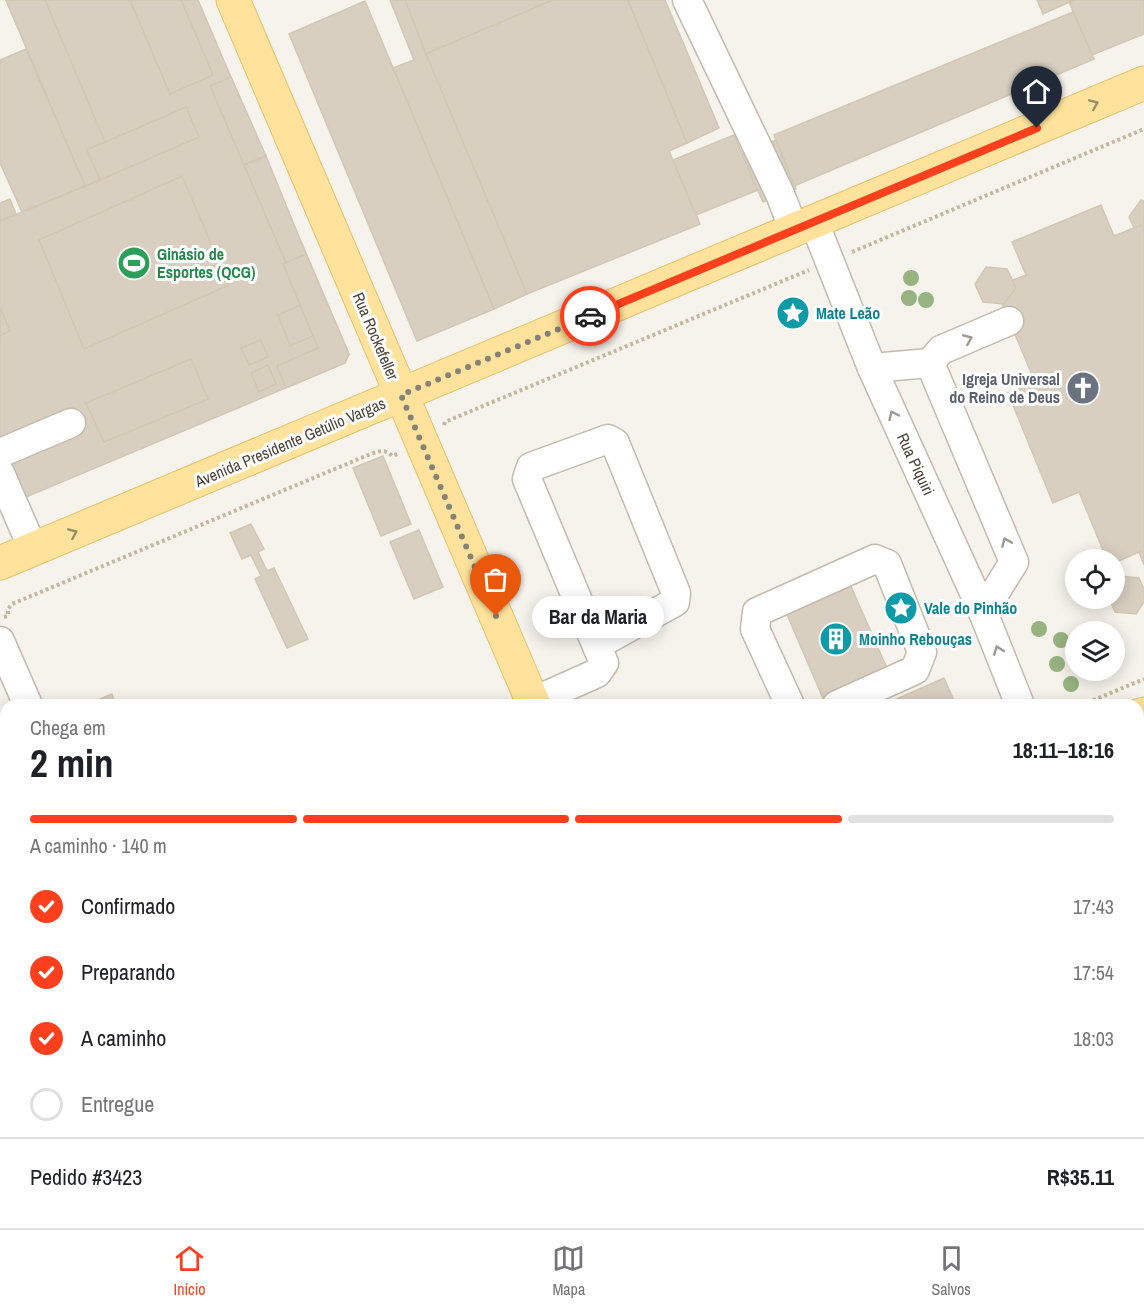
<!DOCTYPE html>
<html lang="pt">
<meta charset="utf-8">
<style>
:root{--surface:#fff;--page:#f2f2f2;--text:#202124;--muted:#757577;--line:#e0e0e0;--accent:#fc3f1d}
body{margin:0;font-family:"Archivo Narrow",sans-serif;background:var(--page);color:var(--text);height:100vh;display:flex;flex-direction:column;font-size:22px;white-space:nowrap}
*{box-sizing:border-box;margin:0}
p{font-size:20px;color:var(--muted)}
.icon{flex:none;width:33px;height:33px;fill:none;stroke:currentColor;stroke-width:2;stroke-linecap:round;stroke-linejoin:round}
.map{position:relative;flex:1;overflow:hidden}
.drawer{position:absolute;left:0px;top:699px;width:1144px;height:530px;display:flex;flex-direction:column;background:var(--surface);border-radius:18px 18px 0 0;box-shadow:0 3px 15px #0003}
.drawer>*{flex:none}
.buttons{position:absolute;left:1065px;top:549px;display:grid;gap:12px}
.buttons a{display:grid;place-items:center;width:60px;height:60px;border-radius:50%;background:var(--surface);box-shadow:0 3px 15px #0003;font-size:30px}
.pin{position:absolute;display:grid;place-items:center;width:51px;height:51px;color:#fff;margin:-62px -26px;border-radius:50% 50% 50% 0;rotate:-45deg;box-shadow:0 0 6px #0007}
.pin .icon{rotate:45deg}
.courier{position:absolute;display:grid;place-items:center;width:60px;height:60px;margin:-30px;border:4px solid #fc3f1d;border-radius:50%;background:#fff;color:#222;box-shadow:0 2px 8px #0007}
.bubble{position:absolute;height:42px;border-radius:21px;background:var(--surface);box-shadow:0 3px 15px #0003;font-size:20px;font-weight:700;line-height:42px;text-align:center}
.summary em{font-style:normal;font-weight:700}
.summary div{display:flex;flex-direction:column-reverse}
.summary{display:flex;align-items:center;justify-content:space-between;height:102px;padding:0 30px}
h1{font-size:39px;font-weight:700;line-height:45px}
.bar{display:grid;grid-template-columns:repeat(4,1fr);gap:9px 6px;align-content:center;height:72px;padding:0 30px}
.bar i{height:8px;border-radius:4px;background:var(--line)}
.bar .active{background:var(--accent)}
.bar p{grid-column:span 4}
.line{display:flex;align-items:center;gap:15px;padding:0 30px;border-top:2px solid var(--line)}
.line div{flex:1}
ol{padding:0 30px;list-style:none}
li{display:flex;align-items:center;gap:18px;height:66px}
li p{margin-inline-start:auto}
li .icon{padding:6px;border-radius:50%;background:var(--accent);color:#fff;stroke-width:4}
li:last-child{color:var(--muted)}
li i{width:33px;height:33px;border:3px solid var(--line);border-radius:50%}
.tabs{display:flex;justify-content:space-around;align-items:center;height:84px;border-top:2px solid var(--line);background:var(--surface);font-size:16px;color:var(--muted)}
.tabs a{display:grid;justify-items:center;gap:3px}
.tabs .active{color:var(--accent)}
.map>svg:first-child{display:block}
.parking{fill:#e5e3e0}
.building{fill:#d8cfc1;stroke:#d3c7b4;stroke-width:1.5}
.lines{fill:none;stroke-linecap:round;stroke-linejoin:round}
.minor-casing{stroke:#c2bbae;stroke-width:31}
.major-casing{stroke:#e6c16a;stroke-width:35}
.path{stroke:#c4b79f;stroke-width:4;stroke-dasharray:3 3;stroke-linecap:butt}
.minor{stroke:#fff;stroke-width:28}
.major{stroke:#ffe39c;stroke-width:33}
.tree{fill:#97b381}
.oneway{stroke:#9c8c66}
.oneway2{stroke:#9c9892}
.done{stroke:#878178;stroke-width:6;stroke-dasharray:0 10.8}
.route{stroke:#fc3f1d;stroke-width:8}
.labels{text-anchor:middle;stroke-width:6;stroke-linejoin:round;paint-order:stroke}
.leisure-label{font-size:16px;font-weight:bold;fill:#27864d;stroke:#fff;text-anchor:start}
.culture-label{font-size:16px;font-weight:bold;fill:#0d838f;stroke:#fff;text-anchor:start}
.street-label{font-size:16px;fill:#4b4439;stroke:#fff}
.worship-label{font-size:16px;font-weight:bold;fill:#5b616d;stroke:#fff;text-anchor:end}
</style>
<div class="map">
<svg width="1144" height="1228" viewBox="0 0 1144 1228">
<rect width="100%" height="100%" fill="#f6f3ec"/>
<polygon class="parking" points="1139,1129 1144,1142 1144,1228 994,1228 991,1223 1138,1222"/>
<g class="building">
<polygon points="6,0 198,0 349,354 345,363 0,508 0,221 85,186"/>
<polygon points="6,0 45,0 105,142 87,150 100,180 85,186"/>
<polygon points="130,0 181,0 213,75 170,94"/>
<polygon points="390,0 405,0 527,294 494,309 393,68 414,60"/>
<polygon points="405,0 553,0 426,54"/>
<polygon points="553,0 628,0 687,143 669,151 700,224 527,294 426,54"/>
<polygon points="628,0 665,0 719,128 687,143"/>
<polygon points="1037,0 1074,0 1043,14"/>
<polygon points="1074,0 1144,0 1144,34 1092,55 1069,2"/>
<polygon points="365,1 494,309 417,341 289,34"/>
<polygon points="1073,12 1094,59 794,186 774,135"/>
<polygon points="26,49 85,186 22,212 0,163 0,60"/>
<polygon points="231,77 266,156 244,165 210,86"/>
<polygon points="186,107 199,137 100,180 87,150"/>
<polygon points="734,135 758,190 696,215 673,160"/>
<polygon points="776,140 796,189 763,202 742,154"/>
<polygon points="266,156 306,254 286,263 244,165"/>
<polygon points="182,176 229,285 84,349 39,240"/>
<polygon points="10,199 16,214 0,221 0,203"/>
<polygon points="1141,200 1144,201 1144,236 1138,236 1129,217"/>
<polygon points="1101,205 1114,236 1144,224 1144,565 1139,552 1114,563 1114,560 1107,560 1079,492 1053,503 1008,393 1035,382 995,287 1026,275 1012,242"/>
<polygon points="306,254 349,354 345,363 286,388 277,366 318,348 283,264"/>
<polygon points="986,267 1007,269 1016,288 1004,304 983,302 975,284"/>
<polygon points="300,305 313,336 290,346 278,315"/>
<polygon points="0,307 10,331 0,336"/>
<polygon points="261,340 268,357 249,365 241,348"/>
<polygon points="191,359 208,399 104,442 86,403"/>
<polygon points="268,365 276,384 259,392 251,373"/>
<polygon points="383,456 411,524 381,536 353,468"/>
<polygon points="251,524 264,549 258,552 267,571 274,568 308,639 287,648 255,579 261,576 251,555 242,559 230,533"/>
<polygon points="419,530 443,587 414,599 390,542"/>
<polygon points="846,575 890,675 825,703 782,603"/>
<polygon points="1119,576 1139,578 1144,589 1144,602 1136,614 1115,612 1109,598 1114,598 1114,582"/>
<polygon points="944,678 956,705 883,705"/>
<polygon points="112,694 116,705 85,705"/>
<polygon points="0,749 6,764 6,774 0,776"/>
<polygon points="6,806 6,852 0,855 0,809"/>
<polygon points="6,866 6,887 0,889 0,869"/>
<polygon points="6,887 6,995 0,998 0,889"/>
<polygon points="6,1214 6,1222 17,1222 19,1228 0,1228 0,1217"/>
<polygon points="17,1222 67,1222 69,1228 19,1228"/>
<polygon points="67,1222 110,1222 113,1228 69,1228"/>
<polygon points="110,1222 129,1222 132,1228 113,1228"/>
<polygon points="129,1222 158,1222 161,1228 132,1228"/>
<polygon points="158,1222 204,1222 207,1228 161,1228"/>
<polygon points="356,1222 414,1222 417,1228 359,1228"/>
<polygon points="579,1222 697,1222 699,1228 566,1228"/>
<polygon points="892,1222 921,1222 923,1228 894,1228"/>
<polygon points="921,1222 934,1222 937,1228 923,1228"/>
<polygon points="934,1222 964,1222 966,1228 937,1228"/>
</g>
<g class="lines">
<g class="minor-casing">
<g id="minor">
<polyline points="687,0 780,194 794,230"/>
<polyline points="814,222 872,368 983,612 1020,705"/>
<polyline points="930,363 941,350 1009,321"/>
<polyline points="872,368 930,363 1014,562 983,612"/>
<polyline points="0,453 71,423"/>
<polyline points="0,473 33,549"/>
<polyline points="0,641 28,705"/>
<polyline points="532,702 597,673 604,663 527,479 531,467 608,439 615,443 676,593 675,602 597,645"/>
<polyline points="790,705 755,629 757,612 875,559 887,564 922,652 915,670 837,705"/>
<polyline points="1138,998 1144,1010"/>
<polyline points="0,1003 6,1001"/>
<polyline points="250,1222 252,1228"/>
<polyline points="1013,1222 1016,1228"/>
</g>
</g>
<g class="major-casing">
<g id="major">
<polyline points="233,0 534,705"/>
<polyline points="0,563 1144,83"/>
<polyline points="1138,716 1144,714"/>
<polyline points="0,1198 6,1195"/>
<polyline points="755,1222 757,1228"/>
</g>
</g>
<g class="path">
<polyline points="852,252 1144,129"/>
<polyline points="444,425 445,422 471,411 809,270"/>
<path d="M4,617l4,-1v-7l4,-5 349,-146c11,-4 22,-12 31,-2l6,-2"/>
<polyline points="1082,705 1144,679"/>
<polyline points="0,1160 6,1158"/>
</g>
<use href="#minor" class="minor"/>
<use href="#major" class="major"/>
</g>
<g class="tree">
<circle cx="911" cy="278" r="8"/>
<circle cx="909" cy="298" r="8"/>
<circle cx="926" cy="300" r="8"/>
<circle cx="1039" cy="629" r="8"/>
<circle cx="1061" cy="640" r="8"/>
<circle cx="1057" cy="664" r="8"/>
<circle cx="1071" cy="684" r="8"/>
</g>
<defs><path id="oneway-chevron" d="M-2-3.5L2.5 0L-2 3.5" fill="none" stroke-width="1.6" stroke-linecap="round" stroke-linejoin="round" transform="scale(1.5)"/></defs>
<g class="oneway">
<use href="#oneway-chevron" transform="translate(1094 104) rotate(-23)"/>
<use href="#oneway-chevron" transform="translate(73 533) rotate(-23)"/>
</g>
<g class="oneway2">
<use href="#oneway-chevron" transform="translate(968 339) rotate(-23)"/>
<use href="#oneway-chevron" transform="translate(893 415) rotate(-115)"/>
<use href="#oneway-chevron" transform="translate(1006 542) rotate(-113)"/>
<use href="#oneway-chevron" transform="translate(998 650) rotate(-111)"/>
</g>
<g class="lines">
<polyline class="done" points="496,616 401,395 590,316"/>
<polyline class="route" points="590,316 1037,128"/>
</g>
<defs>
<g id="stadium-disc" transform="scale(1.725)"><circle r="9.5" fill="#2e9e5b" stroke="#fff"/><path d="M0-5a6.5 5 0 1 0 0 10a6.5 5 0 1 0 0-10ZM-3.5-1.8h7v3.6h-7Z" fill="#fff"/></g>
<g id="sight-disc" transform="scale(1.725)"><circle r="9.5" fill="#0f9aa8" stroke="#fff"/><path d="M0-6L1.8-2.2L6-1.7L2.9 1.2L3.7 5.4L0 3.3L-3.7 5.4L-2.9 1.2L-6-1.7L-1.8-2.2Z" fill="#fff"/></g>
<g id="church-disc" transform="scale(1.725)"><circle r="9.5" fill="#6b7280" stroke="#fff"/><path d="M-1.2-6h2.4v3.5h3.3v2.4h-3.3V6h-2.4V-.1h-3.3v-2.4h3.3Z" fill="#fff"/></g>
<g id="building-disc" transform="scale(1.725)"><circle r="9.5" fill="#0f9aa8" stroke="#fff"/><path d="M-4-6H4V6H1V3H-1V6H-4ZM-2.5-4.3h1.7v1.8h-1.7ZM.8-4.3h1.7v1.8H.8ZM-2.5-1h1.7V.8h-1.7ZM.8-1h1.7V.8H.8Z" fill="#fff"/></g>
</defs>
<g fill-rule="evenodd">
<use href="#stadium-disc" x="134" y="263"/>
<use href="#sight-disc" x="793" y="313"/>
<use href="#church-disc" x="1083" y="388"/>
<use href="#sight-disc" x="901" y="608"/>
<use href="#building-disc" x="836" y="639"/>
</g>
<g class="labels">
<g class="leisure-label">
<text x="157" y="260">Ginásio de<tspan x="157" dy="18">Esportes (QCG)</tspan></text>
</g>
<g class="culture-label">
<text x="816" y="319">Mate Leão</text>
<text x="924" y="614">Vale do Pinhão</text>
<text x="859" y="645">Moinho Rebouças</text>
</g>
<g class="street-label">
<text transform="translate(376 336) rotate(67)" y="6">Rua Rockefeller</text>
<text transform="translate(290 442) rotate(-23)" y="6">Avenida Presidente Getúlio Vargas</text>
<text transform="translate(916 464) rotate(65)" y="6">Rua Piquiri</text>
</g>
<g class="worship-label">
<text x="1060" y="385">Igreja Universal<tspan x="1060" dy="18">do Reino de Deus</tspan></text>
</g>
</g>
</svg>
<div class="buttons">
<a><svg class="icon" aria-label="locate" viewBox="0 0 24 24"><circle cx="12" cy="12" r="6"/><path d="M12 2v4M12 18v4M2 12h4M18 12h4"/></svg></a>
<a><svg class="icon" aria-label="layers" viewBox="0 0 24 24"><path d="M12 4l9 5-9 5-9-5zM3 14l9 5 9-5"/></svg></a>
</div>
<div class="pin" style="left:496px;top:616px;background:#ea580c"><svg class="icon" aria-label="bag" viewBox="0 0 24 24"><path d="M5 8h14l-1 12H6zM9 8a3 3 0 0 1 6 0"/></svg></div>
<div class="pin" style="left:1037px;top:128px;background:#1f2937"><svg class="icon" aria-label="home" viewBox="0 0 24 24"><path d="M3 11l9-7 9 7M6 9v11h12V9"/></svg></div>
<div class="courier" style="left:590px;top:316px"><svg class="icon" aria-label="car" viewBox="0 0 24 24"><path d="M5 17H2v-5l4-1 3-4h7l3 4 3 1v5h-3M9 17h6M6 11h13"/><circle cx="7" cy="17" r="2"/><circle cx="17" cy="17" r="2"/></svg></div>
<div class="bubble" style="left:532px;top:596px;width:132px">Bar da Maria</div>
<section class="drawer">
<div class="summary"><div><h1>2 min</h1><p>Chega em</p></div><em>18:11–18:16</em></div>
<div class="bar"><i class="active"></i><i class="active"></i><i class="active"></i><i></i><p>A caminho · 140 m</p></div>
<ol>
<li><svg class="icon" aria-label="check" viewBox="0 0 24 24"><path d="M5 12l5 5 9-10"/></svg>Confirmado<p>17:43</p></li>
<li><svg class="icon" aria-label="check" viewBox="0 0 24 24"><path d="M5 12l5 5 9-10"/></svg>Preparando<p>17:54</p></li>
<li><svg class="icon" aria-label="check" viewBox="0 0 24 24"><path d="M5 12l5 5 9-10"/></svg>A caminho<p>18:03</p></li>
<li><i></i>Entregue</li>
</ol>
<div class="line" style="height:78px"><div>Pedido #3423</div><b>R$35.11</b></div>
</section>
</div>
<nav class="tabs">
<a class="active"><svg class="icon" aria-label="home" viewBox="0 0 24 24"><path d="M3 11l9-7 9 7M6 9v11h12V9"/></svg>Início</a>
<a><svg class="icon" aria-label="map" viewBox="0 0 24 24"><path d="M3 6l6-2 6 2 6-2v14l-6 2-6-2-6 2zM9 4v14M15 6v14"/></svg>Mapa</a>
<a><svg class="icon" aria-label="saved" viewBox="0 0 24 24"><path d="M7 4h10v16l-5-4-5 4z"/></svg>Salvos</a>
</nav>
